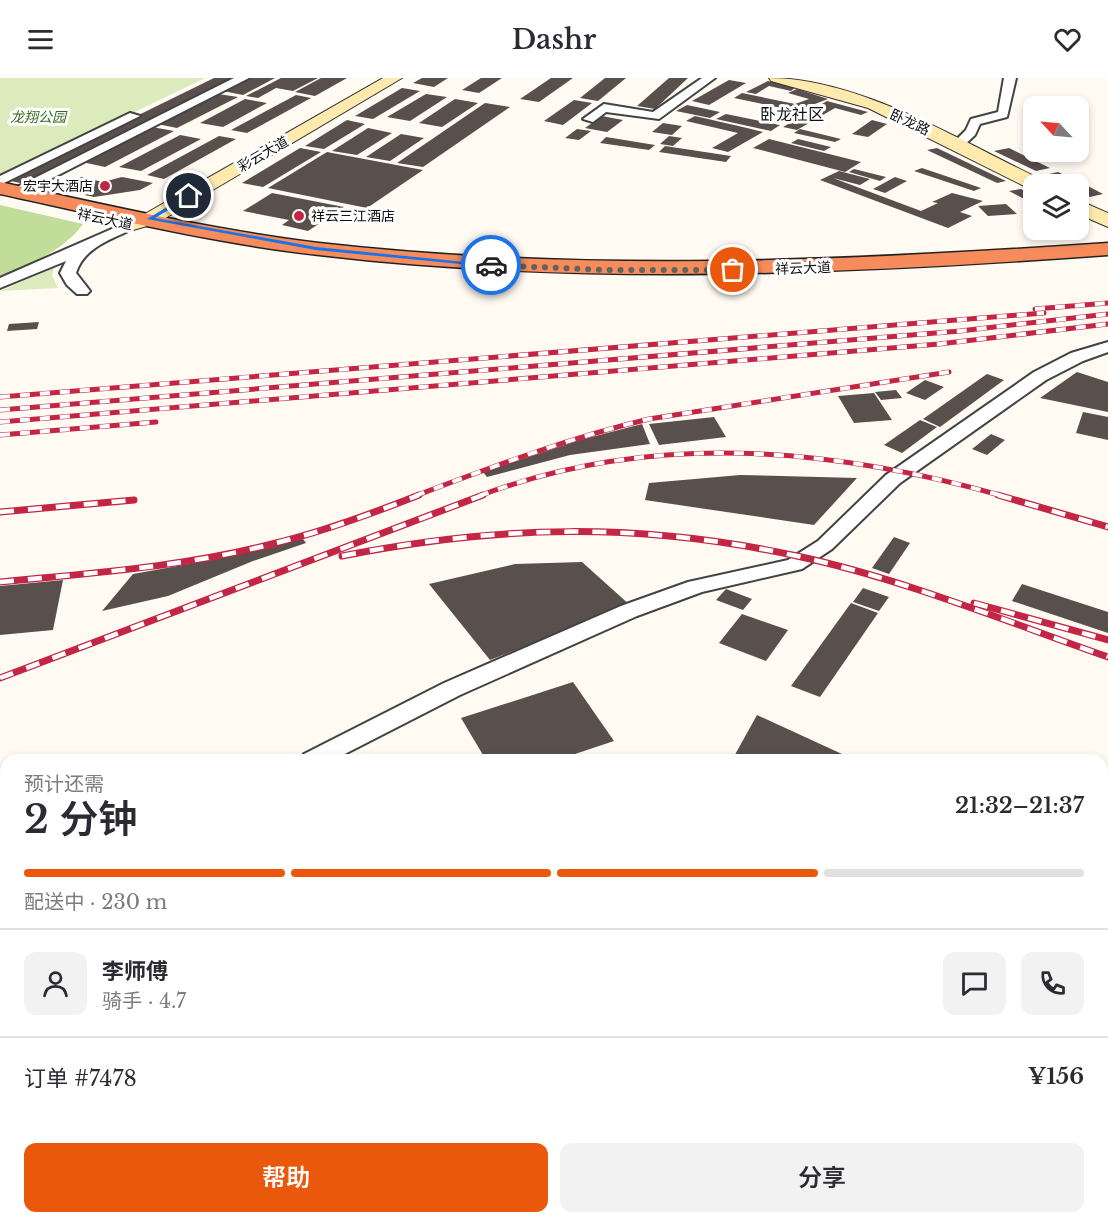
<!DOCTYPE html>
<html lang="zh">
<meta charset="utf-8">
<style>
:root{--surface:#fff;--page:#f2f2f3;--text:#2b2b33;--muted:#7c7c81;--line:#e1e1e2;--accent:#ea580c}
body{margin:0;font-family:"Libre Baskerville","Noto Sans SC",serif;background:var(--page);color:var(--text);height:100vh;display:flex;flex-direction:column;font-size:22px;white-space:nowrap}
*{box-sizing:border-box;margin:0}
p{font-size:20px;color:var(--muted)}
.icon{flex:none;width:33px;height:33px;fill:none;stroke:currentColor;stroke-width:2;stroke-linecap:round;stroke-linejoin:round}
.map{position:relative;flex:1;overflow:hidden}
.details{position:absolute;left:0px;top:676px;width:1108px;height:470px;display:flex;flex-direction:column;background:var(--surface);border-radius:18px 18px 0 0;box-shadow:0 3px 9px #0003}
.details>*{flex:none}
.needle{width:39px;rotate:296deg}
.fabs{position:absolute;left:1023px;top:18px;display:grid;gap:12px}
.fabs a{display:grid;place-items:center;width:66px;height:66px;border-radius:12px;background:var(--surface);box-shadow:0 3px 9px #0003;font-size:30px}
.pin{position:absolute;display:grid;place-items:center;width:51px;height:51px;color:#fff;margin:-26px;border:3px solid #fff;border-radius:50%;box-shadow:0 2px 6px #0007}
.courier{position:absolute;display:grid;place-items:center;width:60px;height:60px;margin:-30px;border:4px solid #1a73e8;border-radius:50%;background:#fff;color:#222;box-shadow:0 2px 8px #0007}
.head em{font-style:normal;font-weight:600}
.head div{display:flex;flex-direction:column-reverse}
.head{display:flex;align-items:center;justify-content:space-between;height:102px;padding:0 24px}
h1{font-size:39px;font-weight:600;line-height:45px}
.bar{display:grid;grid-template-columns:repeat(4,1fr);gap:9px 6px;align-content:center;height:72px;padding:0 24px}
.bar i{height:8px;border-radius:4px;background:var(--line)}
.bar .on{background:var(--accent)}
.bar p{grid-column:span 4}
.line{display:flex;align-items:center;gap:15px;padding:0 24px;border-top:2px solid var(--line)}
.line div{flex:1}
.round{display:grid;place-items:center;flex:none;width:63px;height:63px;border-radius:12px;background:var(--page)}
.primary-button{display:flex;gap:12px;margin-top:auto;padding:12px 24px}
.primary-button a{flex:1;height:69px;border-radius:12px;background:var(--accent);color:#fff;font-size:24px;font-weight:600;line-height:69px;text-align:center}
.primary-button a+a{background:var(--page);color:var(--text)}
header{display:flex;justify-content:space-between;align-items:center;height:78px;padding:0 24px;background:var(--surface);font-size:27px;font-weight:600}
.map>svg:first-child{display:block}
.green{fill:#dbebbc}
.forest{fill:#c2dc9a}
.cemetery{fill:#dde3c3}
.building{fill:#594f4c}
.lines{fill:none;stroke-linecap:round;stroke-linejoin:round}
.street-casing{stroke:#434343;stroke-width:4}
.secondary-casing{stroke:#323232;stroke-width:2}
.highway-casing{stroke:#212121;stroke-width:3}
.street{fill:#fff;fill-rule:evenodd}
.secondary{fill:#ffeaae;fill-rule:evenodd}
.highway{fill:#f68b5b;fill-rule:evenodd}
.rail-far1-casing{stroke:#c32544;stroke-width:5}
.rail-casing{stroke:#c32544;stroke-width:7}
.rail-far1{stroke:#fff;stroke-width:4;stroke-dasharray:10;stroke-linecap:butt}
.rail{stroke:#fff;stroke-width:4.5;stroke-dasharray:14;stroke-linecap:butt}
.route{fill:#1a73e8}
.done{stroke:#64625f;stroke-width:6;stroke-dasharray:0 10.8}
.poi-dot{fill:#c32544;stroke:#fff;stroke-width:2}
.labels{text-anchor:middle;stroke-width:6;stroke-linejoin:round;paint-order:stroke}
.far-park-label{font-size:14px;font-style:italic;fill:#396a1e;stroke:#fff}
.far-street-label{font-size:14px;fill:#101010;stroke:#fff}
.far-poi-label{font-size:14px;fill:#101010;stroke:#fff;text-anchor:end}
.far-quarter-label{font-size:16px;fill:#101010;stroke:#fff}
</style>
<header><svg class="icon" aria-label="menu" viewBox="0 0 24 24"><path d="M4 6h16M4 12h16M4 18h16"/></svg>Dashr<svg class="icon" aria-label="heart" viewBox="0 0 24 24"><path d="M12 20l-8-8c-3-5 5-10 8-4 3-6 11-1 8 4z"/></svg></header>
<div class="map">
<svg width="1108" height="1145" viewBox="0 0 1108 1145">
<rect width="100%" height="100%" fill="#fffbf3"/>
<g class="green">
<polygon points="0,0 205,0 0,99"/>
<polygon points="54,190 52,198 58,210 0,213"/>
</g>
<path class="forest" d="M0,127l83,19c-19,26 -53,41 -83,52z"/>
<polygon class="cemetery" points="1103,785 1108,788 1108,1145 930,1145 922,1140 1102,1140"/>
<g class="building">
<polygon points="214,0 238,0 25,106 6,102"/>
<polygon points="250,0 275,0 243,17 223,13"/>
<polygon points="281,0 318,0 293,13 276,10 258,20 246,18"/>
<polygon points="321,0 347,0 315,18 295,14"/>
<polygon points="422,0 448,0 434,9 413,5"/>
<polygon points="481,0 502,0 479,15 462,12"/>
<polygon points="551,0 573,0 539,24 520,21"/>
<polygon points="605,0 626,0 598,23 580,20"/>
<polygon points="669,0 688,0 655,31 637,28"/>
<polygon points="729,2 746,5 709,27 692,23"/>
<polygon points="768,3 796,9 791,13 769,8 756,16 746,14"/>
<polygon points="402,10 420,13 373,41 355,38"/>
<polygon points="797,11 828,21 807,29 800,34 734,20 742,15 795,26 809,21 788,15"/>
<polygon points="218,16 238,19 177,50 157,46"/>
<polygon points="426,16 447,19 410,43 387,39"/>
<polygon points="296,17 311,20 247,55 231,52"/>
<polygon points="245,21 267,25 223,49 200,45"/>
<polygon points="455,21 478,25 442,49 419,45"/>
<polygon points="574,22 592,25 563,47 544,43"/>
<polygon points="827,23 868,34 861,37 835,30 797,52 783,49"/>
<polygon points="485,25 510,29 423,89 397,85"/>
<polygon points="687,27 720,34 710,40 676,33"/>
<polygon points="778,33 796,36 785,44 767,40"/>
<polygon points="726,36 780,47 771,53 716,41"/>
<polygon points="602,38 623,42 607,54 585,50"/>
<polygon points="695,38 747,50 763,54 728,74 712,70 738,55 686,43"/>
<polygon points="347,42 365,46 324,71 305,68"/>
<polygon points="872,42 887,46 868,59 852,56"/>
<polygon points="663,45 682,48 672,57 652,54"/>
<polygon points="152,49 174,53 105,89 82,84"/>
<polygon points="368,50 392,55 357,77 332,73"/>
<polygon points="577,51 591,53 579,62 565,60"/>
<polygon points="800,51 841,61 835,64 794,55"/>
<polygon points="401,56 424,60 390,83 366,79"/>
<polygon points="180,57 201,61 141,93 119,89"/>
<polygon points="219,58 236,61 164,101 147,97"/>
<polygon points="669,58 682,60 673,68 660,66"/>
<polygon points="606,59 655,67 649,72 600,65"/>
<polygon points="769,61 861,84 845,94 753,70"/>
<polygon points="798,61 831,69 824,73 791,65"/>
<polygon points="665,68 731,78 726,84 659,74"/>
<polygon points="300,70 321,74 263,109 242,105"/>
<polygon points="937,70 1006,103 997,105 927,72"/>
<polygon points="1009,70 1050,90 1036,93 994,73"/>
<polygon points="327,74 423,92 367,130 268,110"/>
<polygon points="922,90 981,110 974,113 914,93"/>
<polygon points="854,91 886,99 880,103 849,94"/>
<polygon points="839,93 870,101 860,107 833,100 921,133 938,125 932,124 952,115 983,123 960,134 972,138 948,150 820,102"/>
<polygon points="1058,94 1084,106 1103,116 1090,119 1078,113 1078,106 1065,106 1045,97"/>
<polygon points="81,99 103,104 122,99 153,105 140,112 94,119 57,111"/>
<polygon points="895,99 907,103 885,115 873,111"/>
<polygon points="1021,111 1034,117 1034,126 1009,113"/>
<polygon points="272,115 344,129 308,153 282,147 289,142 243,133"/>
<polygon points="1006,126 1017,136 988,138 978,128"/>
<polygon points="39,244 37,251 7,253 9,246"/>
<polygon points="1077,294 1108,304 1108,334 1040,320"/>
<polygon points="987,296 1004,302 940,349 923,341"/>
<polygon points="925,302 944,309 925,322 906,315"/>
<polygon points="896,312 902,320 881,322 875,314"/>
<polygon points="874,315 892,342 854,345 838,318"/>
<polygon points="1083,334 1108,339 1108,362 1076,355"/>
<polygon points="714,339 726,359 659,367 649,346"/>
<polygon points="920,342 937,349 902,375 884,367"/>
<polygon points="642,346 650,366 570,377 487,399 483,394 580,362"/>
<polygon points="991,356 1005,362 987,377 972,371"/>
<polygon points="740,397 857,400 814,447 645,422 649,405"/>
<polygon points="894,459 910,465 889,496 872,490"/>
<polygon points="303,461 306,465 253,483 168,518 102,533 133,496 222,480"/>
<polygon points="582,484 631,528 490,582 429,506 515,486"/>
<polygon points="63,502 53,552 0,557 0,508"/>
<polygon points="1022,506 1108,534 1108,555 1012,523"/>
<polygon points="863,510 889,519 879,533 853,524"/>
<polygon points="726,511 752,521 743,532 716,522"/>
<polygon points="851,525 878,535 820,619 791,608"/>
<polygon points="742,536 788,552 766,583 719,565"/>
<polygon points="573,604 614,663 557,682 486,682 461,640"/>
<polygon points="757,637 855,682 732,682"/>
<polygon points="0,792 6,796 6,819 0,824"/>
</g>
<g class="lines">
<g class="street-casing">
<g id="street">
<polygon points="234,0 249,0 21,116 11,116 9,113"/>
<polygon points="702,0 715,0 659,41 606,34 593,44 583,41 604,26 653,34"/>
<polygon points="1004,0 1016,0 1007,39 980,46 975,57 961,70 953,70 951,67 966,52 971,41 998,34"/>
<polygon points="130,35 140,38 0,107 0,98"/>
<path d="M130,143l7,4 -2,3c-23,11 -51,19 -59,45l14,18 -3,3h-10l-10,-9 -7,-12 6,-12 -66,27v-10z"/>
<polygon points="1108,264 1108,274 1083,283 1046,302 900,405 832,471 802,491 702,514 637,538 460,617 333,682 301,682 304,676 444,605 621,528 688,504 788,482 818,463 886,397 1034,294 1071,275"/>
<polygon points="6,821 6,844 0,846 0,823"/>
</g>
</g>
<g class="secondary-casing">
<g id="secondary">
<polygon points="383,0 402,0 157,145 130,153 120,147 123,143 143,137"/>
<path d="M769,0c90,0 192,63 273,102l2,4h-10v5l-6,-1 -160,-80 -97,-27z"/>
<polygon points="1078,122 1108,135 1108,149 1078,136"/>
</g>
</g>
<g class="highway-casing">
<path id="highway" d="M0,104c106,23 212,48 319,61 263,30 526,18 789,0v12c-263,19 -527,31 -789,0 -108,-12 -213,-38 -319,-61z"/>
</g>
<use href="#street" class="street"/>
<use href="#secondary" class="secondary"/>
<use href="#highway" class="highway"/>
<g class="rail-far1-casing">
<g id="rail-far1">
<polyline points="1035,231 1108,225"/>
<polyline points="0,319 1044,235"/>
<polyline points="0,332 960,253 1108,236"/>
<polyline points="0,344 939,266 1108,246"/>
<polyline points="0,357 156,344"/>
<path d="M415,418c77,-29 153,-58 234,-77l300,-47"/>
<path d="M479,418c172,-65 350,-49 524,0"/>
</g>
</g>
<g class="rail-casing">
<g id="rail">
<polyline points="998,417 1108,449"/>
<polyline points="0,434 134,422"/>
<path d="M342,478c157,-31 298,-34 455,0 106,23 208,65 311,101"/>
<path d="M0,504c91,-9 183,-15 272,-38 50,-12 99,-30 147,-49"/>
<polyline points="974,525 1108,562"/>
<polyline points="0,600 483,417"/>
</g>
</g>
<use href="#rail-far1" class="rail-far1"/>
<use href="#rail" class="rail"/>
</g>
<polygon class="route" points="187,117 192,118 155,140 316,169 495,187 491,189 316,172 147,141"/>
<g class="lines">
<polyline class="done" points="491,187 605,192 733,192"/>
</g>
<g class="poi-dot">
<circle cx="105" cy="108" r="6"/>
<circle cx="299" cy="138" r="6"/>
</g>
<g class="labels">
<g class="far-park-label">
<text x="38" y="44">龙翔公园</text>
</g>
<g class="far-street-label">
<text transform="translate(910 44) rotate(25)" y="5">卧龙路</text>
<text transform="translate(263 76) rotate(-30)" y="5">彩云大道</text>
<text transform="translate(105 141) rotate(12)" y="5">祥云大道</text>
<text transform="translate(803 190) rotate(-2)" y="5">祥云大道</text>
</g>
<g class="far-poi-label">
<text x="93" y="113">宏宇大酒店</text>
<text x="311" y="143" text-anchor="start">祥云三江酒店</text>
</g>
<g class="far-quarter-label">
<text x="792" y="42">卧龙社区</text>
</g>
</g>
</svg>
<div class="fabs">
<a><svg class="needle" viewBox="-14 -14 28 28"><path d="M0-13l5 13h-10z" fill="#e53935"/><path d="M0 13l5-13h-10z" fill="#7c7c81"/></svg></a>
<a><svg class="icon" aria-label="layers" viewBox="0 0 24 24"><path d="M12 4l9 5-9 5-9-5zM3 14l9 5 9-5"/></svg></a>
</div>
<div class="pin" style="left:733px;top:192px;background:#ea580c"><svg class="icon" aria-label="bag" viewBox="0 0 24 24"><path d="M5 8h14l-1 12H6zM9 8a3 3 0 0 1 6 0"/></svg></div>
<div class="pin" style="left:189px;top:118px;background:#1f2937"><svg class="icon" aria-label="home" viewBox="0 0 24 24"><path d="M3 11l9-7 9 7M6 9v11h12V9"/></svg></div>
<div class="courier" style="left:491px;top:187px"><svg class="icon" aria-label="car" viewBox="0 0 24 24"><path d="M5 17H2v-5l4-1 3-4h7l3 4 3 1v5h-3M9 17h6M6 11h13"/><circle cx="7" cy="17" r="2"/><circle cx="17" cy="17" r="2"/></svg></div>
<section class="details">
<div class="head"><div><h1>2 分钟</h1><p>预计还需</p></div><em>21:32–21:37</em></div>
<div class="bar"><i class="on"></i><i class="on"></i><i class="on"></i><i></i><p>配送中 · 230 m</p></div>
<div class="line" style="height:108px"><a class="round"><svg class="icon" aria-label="person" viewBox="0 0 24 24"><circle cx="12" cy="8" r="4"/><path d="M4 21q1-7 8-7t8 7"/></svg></a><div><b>李师傅</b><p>骑手 · 4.7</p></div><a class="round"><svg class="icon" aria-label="chat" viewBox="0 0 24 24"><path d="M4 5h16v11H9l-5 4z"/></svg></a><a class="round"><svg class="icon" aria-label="phone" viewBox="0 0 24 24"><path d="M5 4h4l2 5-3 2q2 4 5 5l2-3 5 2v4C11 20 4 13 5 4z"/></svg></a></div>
<div class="line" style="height:78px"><div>订单 #7478</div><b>¥156</b></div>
<div class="primary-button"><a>帮助</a><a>分享</a></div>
</section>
</div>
